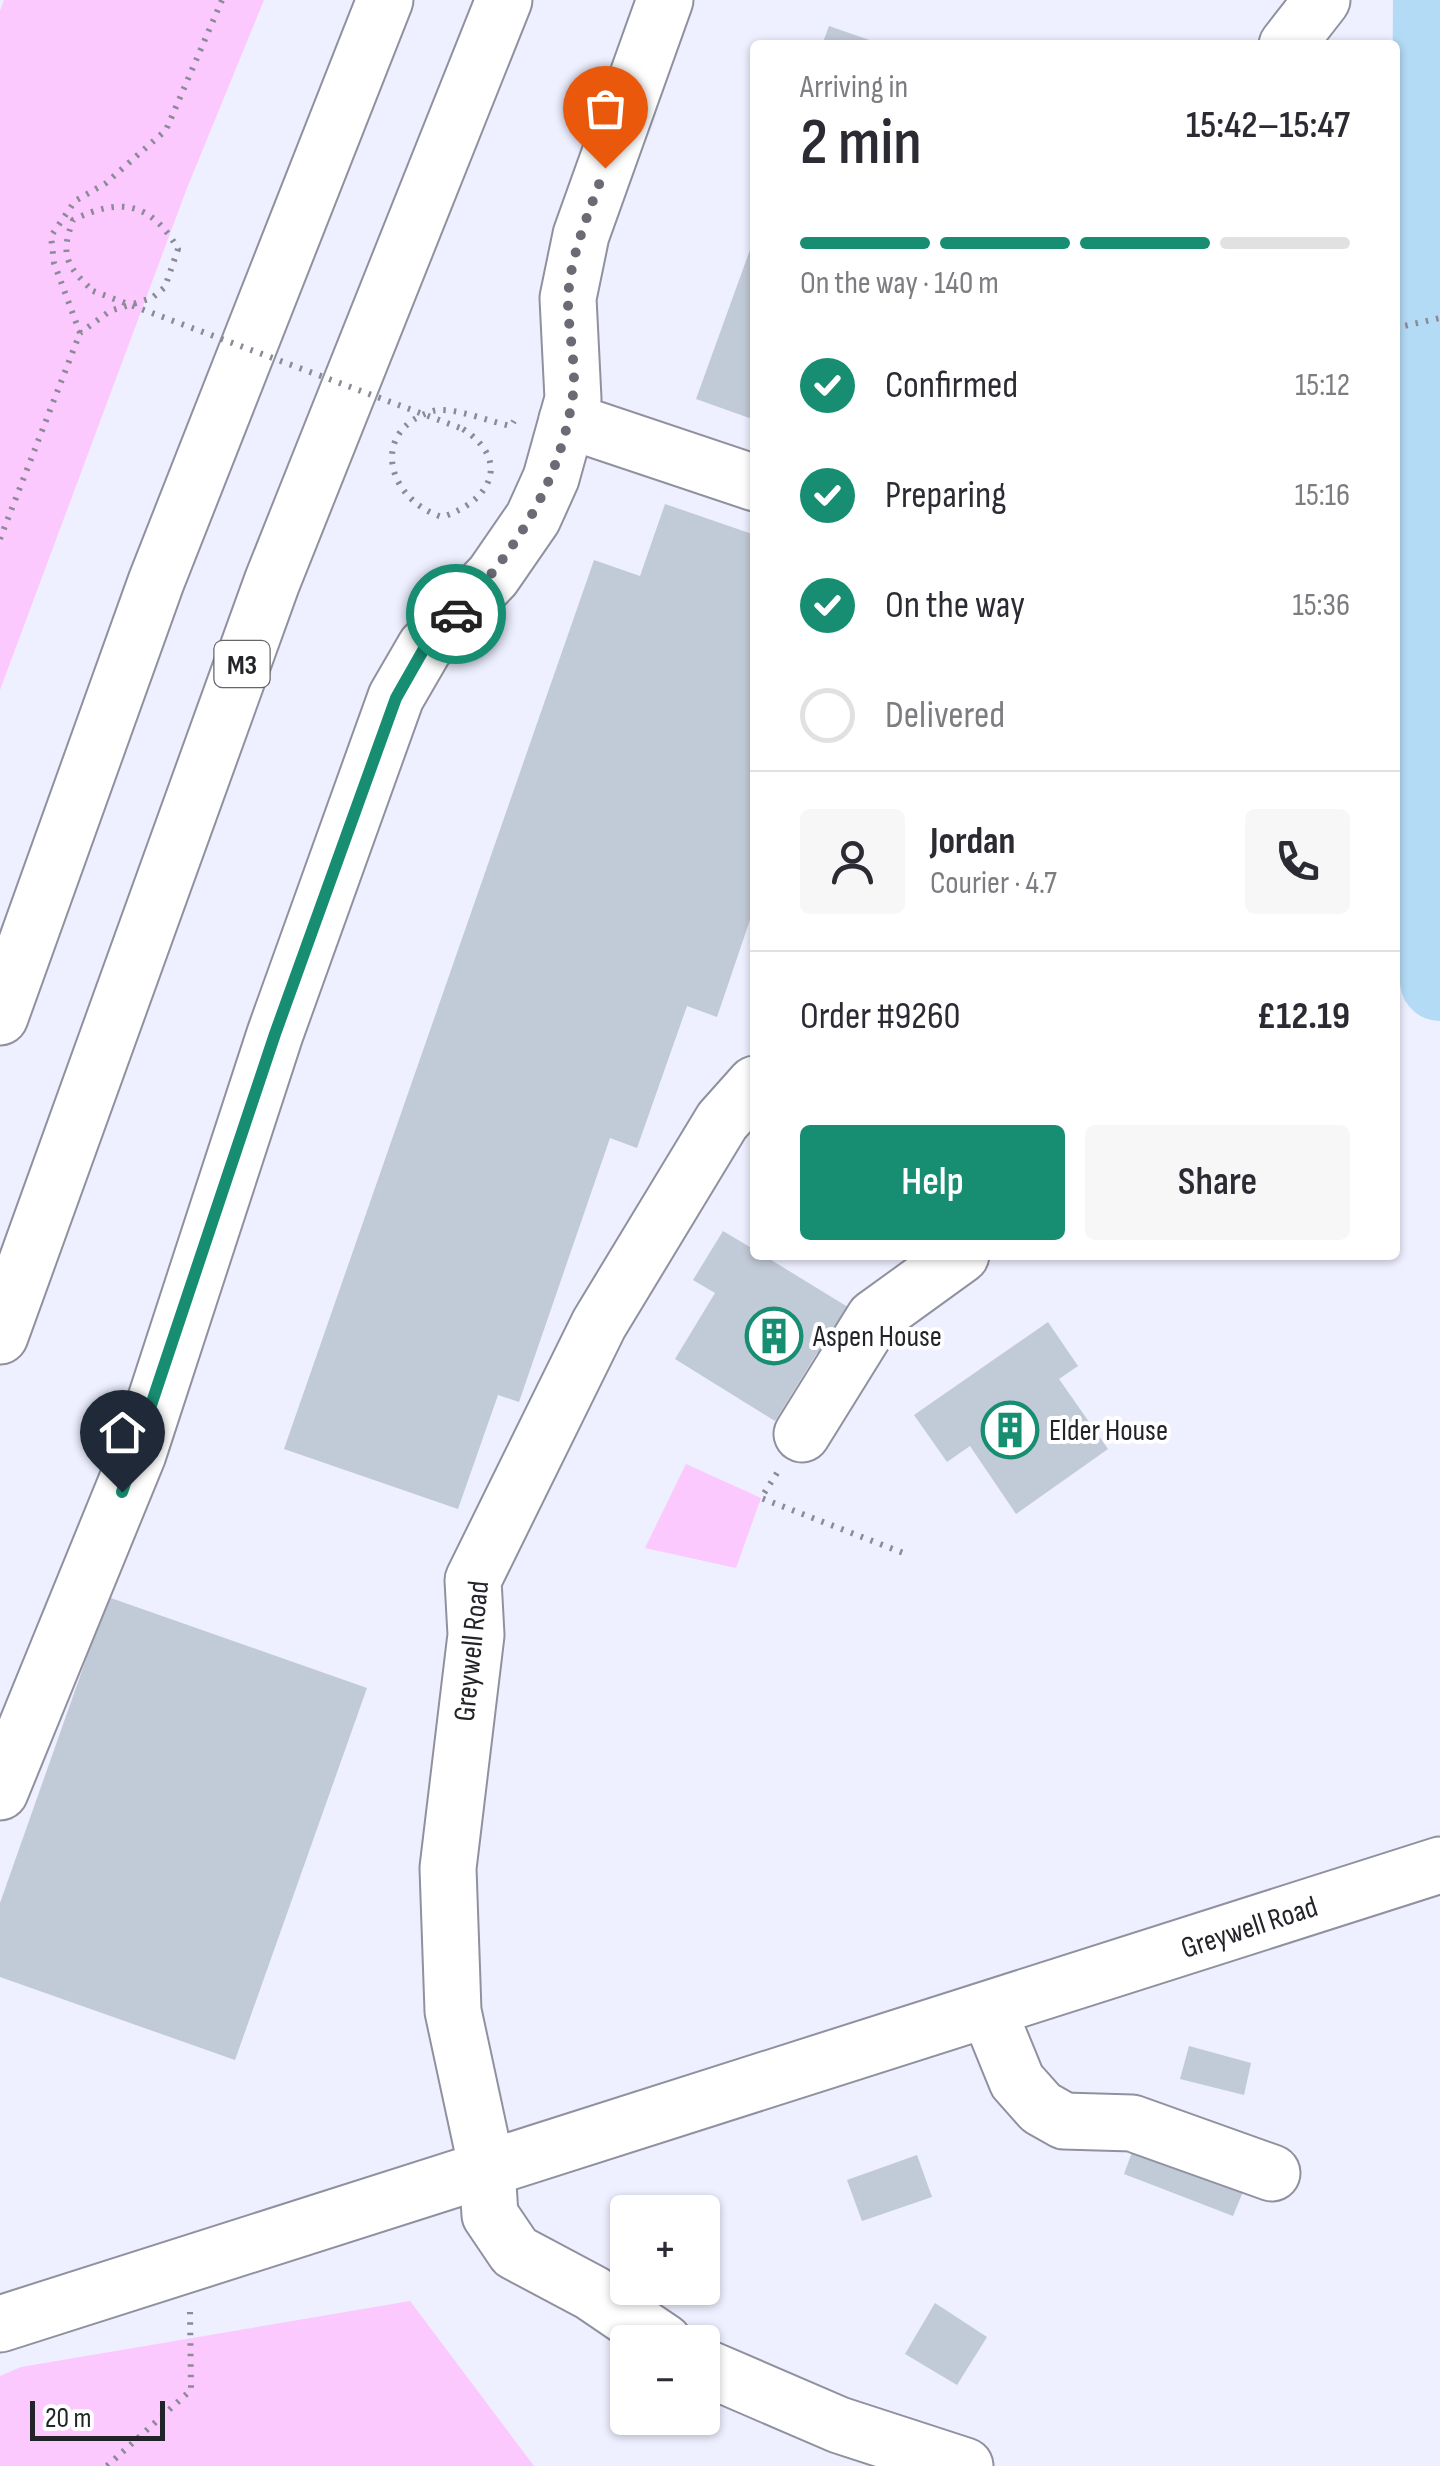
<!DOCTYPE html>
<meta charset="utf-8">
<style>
:root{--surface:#fff;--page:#f7f7f7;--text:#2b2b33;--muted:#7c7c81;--line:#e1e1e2;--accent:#178e71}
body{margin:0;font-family:"Sofia Sans Condensed",sans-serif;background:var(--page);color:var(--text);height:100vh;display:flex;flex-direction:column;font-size:38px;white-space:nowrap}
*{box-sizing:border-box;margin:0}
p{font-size:32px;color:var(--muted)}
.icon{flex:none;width:55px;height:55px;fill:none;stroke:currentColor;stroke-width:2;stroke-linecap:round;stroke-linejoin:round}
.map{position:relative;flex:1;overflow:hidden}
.drawer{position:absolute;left:750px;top:40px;width:650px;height:1220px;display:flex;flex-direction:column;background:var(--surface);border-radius:10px;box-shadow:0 2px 8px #0004}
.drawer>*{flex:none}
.controls{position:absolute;left:610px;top:2195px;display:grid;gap:20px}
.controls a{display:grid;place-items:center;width:110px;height:110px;border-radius:10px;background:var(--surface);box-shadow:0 2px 8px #0004;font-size:50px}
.scale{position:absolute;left:30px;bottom:25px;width:135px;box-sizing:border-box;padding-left:10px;border:5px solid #23242a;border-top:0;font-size:28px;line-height:35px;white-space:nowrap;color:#23242a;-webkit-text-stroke:8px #fff;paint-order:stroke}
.pin{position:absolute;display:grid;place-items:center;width:85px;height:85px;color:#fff;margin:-102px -42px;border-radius:50% 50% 50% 0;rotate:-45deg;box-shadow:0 0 10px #0007}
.pin .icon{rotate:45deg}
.courier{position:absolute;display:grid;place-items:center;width:100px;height:100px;margin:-50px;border:8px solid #178e71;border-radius:50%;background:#fff;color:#222;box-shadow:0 2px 12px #0007}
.head em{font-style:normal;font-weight:600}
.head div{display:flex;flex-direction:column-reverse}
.head{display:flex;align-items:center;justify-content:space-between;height:170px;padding:0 50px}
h1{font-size:65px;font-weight:600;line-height:75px}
.bar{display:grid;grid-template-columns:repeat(4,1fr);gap:15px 10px;align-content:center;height:120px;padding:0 50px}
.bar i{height:12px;border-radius:8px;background:var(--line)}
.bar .on{background:var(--accent)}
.bar p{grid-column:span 4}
.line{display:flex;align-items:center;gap:25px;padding:0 50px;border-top:2px solid var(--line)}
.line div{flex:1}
.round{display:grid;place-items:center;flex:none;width:105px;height:105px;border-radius:10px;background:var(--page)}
ol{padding:0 50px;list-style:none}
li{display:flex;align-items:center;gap:30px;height:110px}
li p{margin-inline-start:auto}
li .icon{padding:10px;border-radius:50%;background:var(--accent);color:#fff;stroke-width:4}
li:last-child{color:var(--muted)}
li i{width:55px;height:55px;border:5px solid var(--line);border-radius:50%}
.action{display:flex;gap:20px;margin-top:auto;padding:20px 50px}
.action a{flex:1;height:115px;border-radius:10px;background:var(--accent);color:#fff;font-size:40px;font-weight:600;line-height:115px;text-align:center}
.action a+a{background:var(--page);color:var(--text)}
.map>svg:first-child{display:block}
.green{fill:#fcc9fe}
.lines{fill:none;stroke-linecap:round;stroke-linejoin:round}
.river{stroke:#b3dbf5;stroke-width:80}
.building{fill:#c1cad7}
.minor-casing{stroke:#90919f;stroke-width:59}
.highway-casing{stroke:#90919f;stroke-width:59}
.path{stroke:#8a8b96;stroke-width:6;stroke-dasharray:2.5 8;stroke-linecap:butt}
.minor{stroke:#fff;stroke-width:55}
.highway{stroke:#fff;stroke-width:55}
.path-bridge{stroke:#8a8b96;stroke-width:6;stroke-dasharray:2.5 8;stroke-linecap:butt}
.done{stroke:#6a6b75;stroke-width:10;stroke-dasharray:0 18}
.route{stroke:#178e71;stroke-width:12}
.labels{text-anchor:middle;stroke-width:8;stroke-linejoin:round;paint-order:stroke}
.shield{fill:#fff;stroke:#65666a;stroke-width:2.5}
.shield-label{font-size:28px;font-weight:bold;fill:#23242a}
.poi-label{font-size:30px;fill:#23242a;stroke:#fff;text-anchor:start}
.street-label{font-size:30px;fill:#23242a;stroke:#fff}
</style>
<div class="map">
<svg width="1440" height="2466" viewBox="0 0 1440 2466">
<rect width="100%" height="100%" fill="#eeefff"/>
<g class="green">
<polygon points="4,0 264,0 187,188 0,690 0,11"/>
<polygon points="686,1464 761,1498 736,1568 645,1548"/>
<polygon points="410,2301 534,2466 0,2466 0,2376 21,2367"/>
</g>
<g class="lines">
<polyline class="river" points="1433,0 1430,457 1411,758 1440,981"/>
</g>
<g class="building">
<polygon points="829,26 881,44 881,45 822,45"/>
<polygon points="755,236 755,420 696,399"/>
<polygon points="665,504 755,535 755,905 717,1017 687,1006 637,1148 610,1138 519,1402 498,1395 458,1509 284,1449 594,560 640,576"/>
<polygon points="723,1231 755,1250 755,1255 763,1255 869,1320 840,1367 817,1353 775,1421 675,1359 715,1293 693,1280"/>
<polygon points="1048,1322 1078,1366 1059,1379 1108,1449 1016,1514 970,1446 947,1462 914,1415"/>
<polygon points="108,1597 367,1688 235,2060 0,1977 0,1903"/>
<polygon points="1189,2046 1251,2063 1244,2095 1180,2079"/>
<polygon points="1135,2144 1245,2187 1233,2216 1124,2174"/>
<polygon points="917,2155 932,2197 862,2221 847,2180"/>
<polygon points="935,2303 987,2337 957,2385 905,2354"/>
</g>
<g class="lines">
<g class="minor-casing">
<g id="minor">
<polyline points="1287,45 1322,0"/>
<polyline points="567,420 755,483"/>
<polyline points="802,1434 874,1318 961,1255"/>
<polyline points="0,1792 138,1454 275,1034 396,697 425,647 493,576 533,518 551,478 573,399 568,298 581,235 665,0"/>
<polyline points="988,2010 1017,2081 1041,2108 1064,2121 1132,2123 1272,2173"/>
<polyline points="0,2324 1440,1865"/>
<polyline points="664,2342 592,2293 515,2252 490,2215 487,2169 453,2011 448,1868 476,1635 473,1580 599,1324 722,1121 755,1084"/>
<polyline points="702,2366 839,2425 965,2466"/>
</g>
</g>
<g class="highway-casing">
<g id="highway">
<polyline points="0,1017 156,582 385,0"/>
<polyline points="0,1336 272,582 504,0"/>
</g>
</g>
<g class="path">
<polyline points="1395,328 1440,318"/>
<polyline points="80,333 54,263 51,236 75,201 106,183 166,130 222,0"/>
<path d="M463,429c50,33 26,73 -21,88 -56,-18 -73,-87 -9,-106 20,-5 57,11 78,15l3,-5"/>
<path d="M0,539l80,-206 30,-22 42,-13 13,-11 13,-38c-27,-47 -58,-52 -105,-29 -13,36 -7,45 20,71"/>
<polyline points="777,1473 761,1498 906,1554"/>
<polyline points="107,2466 191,2390 190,2312"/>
</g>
<use href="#minor" class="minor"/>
<use href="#highway" class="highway"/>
<polyline class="path-bridge" points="93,291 463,429"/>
</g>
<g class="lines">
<path class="done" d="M456,614c58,-61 102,-127 116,-213 6,-32 -4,-67 -4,-100 1,-44 22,-91 37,-133"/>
<polyline class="route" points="122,1492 275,1034 396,698 425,647 456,614"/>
</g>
<defs>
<g id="building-ring" transform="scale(2.875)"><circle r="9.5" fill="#fff" stroke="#178e71" stroke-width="1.5"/><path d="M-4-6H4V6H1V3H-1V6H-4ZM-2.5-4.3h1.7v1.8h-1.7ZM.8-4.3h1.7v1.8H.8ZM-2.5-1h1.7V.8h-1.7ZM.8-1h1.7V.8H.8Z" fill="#178e71"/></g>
</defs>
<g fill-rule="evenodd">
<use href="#building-ring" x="774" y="1336"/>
<use href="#building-ring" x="1010" y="1430"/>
</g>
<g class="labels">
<rect class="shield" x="214.5" y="641" width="55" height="46" rx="8"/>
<g class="shield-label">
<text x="242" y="674">M3</text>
</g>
<g class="poi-label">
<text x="813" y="1346">Aspen House</text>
<text x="1049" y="1440">Elder House</text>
</g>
<g class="street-label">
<text transform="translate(471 1651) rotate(-84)" y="10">Greywell Road</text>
<text transform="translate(1249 1927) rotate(-18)" y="10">Greywell Road</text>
</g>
</g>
</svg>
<div class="controls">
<a>+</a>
<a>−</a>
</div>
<div class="scale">20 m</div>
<div class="pin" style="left:605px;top:168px;background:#ea580c"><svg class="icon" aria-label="bag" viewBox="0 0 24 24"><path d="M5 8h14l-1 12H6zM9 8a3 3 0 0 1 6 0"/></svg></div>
<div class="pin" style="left:122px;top:1492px;background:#1f2937"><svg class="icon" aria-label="home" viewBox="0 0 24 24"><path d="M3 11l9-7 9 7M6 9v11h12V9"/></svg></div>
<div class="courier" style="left:456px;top:614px"><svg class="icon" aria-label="car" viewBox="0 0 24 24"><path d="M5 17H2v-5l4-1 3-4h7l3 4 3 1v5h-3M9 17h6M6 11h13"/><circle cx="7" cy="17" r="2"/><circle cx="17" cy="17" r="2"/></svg></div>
<section class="drawer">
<div class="head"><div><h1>2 min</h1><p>Arriving in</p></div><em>15:42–15:47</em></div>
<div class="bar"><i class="on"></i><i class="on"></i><i class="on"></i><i></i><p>On the way · 140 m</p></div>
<ol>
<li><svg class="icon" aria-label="check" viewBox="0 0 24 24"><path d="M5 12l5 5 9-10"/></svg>Confirmed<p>15:12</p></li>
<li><svg class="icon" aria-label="check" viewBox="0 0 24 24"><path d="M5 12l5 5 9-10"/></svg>Preparing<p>15:16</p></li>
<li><svg class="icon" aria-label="check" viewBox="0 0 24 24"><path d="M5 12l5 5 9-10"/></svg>On the way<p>15:36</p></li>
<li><i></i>Delivered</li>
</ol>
<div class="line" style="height:180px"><a class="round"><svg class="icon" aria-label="person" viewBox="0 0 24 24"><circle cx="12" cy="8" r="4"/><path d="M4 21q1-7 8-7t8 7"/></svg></a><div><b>Jordan</b><p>Courier · 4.7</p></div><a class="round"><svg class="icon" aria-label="phone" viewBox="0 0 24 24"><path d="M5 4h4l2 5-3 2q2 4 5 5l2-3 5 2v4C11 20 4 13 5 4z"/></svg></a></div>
<div class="line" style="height:130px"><div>Order #9260</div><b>£12.19</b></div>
<div class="action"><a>Help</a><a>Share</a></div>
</section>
</div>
